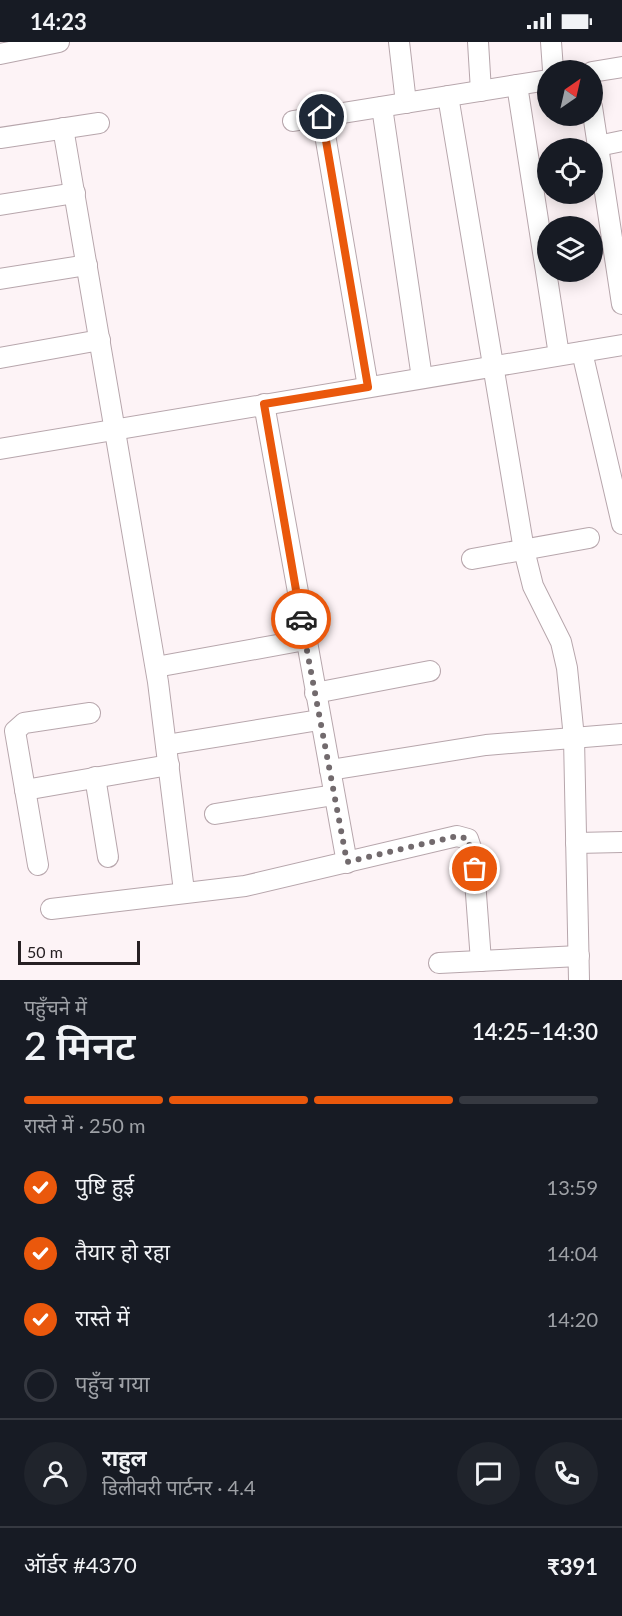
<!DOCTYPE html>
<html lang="hi">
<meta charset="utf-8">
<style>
:root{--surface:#171b24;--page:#20242c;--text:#f1f3f6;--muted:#9ea1a6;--line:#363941;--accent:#ea580c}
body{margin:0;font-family:Lato,"Noto Sans Devanagari",sans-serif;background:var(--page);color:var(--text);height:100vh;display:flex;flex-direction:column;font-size:22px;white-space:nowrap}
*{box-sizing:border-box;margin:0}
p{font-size:20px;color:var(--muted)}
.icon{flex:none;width:33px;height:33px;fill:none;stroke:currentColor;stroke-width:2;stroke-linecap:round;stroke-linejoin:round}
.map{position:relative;height:938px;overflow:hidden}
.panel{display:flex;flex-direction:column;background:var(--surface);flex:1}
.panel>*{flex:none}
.needle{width:39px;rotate:34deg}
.fabs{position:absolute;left:537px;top:18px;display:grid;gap:12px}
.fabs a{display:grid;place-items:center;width:66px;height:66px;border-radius:50%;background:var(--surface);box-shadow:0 3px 15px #0003;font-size:30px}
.scale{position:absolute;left:18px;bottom:15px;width:122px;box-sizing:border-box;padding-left:6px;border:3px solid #272023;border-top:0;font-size:16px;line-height:21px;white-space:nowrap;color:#272023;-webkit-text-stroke:4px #fdf3f6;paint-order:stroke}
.pin{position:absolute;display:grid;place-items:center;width:51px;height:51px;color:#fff;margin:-26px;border:3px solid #fff;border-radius:50%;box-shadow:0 2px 6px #0007}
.courier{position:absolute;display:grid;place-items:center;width:60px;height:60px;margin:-30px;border:4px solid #ea580c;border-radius:50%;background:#fff;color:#222;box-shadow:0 2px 8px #0007}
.overview em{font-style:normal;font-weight:600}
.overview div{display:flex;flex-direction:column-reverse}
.overview{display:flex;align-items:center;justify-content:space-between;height:102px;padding:0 24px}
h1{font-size:39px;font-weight:600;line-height:45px}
.bar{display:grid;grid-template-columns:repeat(4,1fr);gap:9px 6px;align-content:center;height:72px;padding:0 24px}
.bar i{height:8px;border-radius:4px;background:var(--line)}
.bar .active{background:var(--accent)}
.bar p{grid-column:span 4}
.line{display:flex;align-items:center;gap:15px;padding:0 24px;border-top:2px solid var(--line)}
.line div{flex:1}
.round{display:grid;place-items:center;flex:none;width:63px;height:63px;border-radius:32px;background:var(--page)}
ol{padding:0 24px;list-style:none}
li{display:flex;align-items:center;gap:18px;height:66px}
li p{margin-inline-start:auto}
li .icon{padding:6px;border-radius:50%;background:var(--accent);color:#fff;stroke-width:4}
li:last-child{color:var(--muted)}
li i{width:33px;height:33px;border:3px solid var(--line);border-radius:50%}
.status{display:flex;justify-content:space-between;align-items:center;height:42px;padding:0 30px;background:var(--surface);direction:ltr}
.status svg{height:16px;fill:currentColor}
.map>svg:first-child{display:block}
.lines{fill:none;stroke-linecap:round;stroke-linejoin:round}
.minor-casing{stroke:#b7a6ac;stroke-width:22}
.minor{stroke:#fff;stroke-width:20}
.done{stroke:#726a6d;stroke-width:6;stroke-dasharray:0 10.8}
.route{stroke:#ea580c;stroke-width:8}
</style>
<div class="status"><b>14:23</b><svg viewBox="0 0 49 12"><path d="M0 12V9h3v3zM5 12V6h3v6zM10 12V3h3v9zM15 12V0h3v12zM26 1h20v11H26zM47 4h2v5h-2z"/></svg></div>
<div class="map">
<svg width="622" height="938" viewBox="0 0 622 938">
<rect width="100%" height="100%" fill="#fdf3f6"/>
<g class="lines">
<g class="minor-casing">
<g id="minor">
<polyline points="399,0 406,61"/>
<polyline points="478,0 481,49"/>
<polyline points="551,0 553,28"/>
<polyline points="0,12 59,0"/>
<polyline points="592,30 622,25"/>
<polyline points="517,43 559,313"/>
<polyline points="448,54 524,508 533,544 561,600 567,626 574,696 579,938"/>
<polyline points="382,65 422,336"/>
<polyline points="592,65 622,262"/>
<polyline points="322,75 368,345"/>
<polyline points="293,79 548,38"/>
<polyline points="63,86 158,640 184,849"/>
<polyline points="0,96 99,81"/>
<polyline points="598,104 622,99"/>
<polyline points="0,163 75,151"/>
<polyline points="0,237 87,223"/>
<polyline points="582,310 622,482"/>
<polyline points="0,316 100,298"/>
<polyline points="264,362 347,821"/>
<polyline points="0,407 622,303"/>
<polyline points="472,517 589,496"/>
<polyline points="156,625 305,598"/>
<polyline points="315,651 430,629"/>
<polyline points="166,703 319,678"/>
<polyline points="330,728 486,703 622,692"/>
<polyline points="95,735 108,815"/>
<polyline points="25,748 169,723"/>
<polyline points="215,772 334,753"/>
<polyline points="576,801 622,800"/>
<polyline points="38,823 15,689 24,681 90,671"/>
<polyline points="51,867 245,844 457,794 468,797 473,812 481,919"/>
<polyline points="439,921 579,914"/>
</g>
</g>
<use href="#minor" class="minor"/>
</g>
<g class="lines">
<polyline class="done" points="301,577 347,820 457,794 468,797 475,827"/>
<polyline class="route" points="301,577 264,362 368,345 322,75"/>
</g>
</svg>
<div class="fabs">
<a><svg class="needle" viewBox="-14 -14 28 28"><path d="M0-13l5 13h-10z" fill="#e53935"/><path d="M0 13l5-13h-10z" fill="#9ea1a6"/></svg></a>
<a><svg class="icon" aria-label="locate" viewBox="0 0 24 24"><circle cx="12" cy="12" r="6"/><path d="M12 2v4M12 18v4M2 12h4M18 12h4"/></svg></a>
<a><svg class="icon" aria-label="layers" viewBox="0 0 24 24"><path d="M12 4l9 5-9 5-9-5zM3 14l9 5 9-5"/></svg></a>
</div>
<div class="scale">50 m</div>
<div class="pin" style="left:475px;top:827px;background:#ea580c"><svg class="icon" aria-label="bag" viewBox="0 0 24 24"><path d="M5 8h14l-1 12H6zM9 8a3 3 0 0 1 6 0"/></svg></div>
<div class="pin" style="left:322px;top:75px;background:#1f2937"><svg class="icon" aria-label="home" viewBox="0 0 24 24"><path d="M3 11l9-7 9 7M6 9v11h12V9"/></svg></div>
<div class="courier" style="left:301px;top:577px"><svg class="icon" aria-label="car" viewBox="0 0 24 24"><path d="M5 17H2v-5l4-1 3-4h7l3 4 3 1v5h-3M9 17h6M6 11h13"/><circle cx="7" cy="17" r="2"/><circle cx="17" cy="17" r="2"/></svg></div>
</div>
<section class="panel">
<div class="overview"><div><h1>2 मिनट</h1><p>पहुँचने में</p></div><em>14:25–14:30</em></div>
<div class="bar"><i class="active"></i><i class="active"></i><i class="active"></i><i></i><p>रास्ते में · 250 m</p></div>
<ol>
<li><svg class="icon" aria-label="check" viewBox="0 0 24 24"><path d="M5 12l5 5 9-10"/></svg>पुष्टि हुई<p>13:59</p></li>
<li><svg class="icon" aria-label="check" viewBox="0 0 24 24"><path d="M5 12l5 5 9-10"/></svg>तैयार हो रहा<p>14:04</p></li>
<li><svg class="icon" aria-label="check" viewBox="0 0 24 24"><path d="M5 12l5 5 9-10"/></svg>रास्ते में<p>14:20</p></li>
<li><i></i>पहुँच गया</li>
</ol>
<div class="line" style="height:108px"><a class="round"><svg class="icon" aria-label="person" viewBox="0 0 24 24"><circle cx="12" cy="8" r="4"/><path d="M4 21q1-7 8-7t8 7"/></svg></a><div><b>राहुल</b><p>डिलीवरी पार्टनर · 4.4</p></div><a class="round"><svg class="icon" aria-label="chat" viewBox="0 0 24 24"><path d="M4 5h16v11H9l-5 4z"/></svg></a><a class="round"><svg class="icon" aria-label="phone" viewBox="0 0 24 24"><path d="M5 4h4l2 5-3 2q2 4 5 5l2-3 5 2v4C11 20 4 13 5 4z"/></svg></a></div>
<div class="line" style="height:78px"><div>ऑर्डर #4370</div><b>₹391</b></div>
</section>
